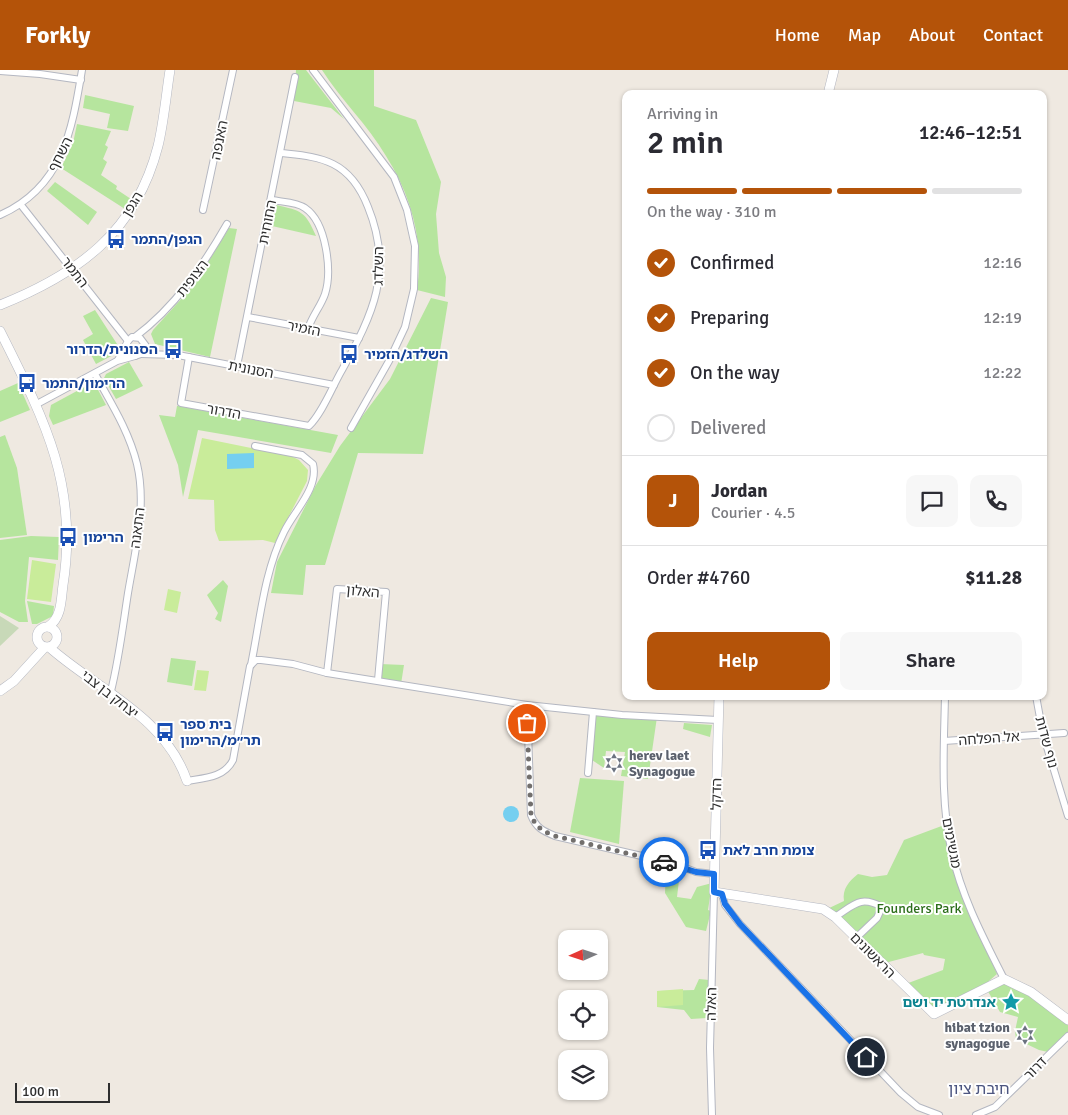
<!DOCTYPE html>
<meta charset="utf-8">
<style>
:root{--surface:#fff;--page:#f7f7f7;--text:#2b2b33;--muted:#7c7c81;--line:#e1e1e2;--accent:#b45309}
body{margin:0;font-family:Signika,"Noto Sans Hebrew",sans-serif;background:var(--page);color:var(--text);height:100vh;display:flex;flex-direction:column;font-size:19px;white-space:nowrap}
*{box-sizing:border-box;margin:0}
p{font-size:16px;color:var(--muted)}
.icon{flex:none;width:28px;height:28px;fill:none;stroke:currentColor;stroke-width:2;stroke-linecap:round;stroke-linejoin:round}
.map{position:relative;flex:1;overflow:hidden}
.side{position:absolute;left:622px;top:20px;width:425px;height:610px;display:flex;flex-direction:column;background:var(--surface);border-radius:10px;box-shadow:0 1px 4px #0004}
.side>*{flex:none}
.needle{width:32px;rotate:267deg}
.tools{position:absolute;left:558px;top:860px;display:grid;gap:10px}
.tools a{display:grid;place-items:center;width:50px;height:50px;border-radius:10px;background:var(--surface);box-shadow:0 1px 4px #0004;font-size:25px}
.scale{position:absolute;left:15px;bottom:12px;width:95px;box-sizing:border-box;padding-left:5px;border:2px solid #2e2e2e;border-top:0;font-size:14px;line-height:18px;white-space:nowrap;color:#2e2e2e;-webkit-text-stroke:4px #fff;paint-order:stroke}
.pin{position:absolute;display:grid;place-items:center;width:42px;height:42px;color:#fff;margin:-21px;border:2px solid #fff;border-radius:50%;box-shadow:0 1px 5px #0007}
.courier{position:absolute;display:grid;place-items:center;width:50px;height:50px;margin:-25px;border:4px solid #1a73e8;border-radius:50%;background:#fff;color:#222;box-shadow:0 1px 6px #0007}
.overview em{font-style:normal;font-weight:600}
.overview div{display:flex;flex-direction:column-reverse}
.overview{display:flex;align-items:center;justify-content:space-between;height:85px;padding:0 25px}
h1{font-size:32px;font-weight:600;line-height:38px}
.bar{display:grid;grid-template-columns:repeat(4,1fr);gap:8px 5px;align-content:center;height:60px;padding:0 25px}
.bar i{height:6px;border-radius:4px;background:var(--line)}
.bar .active{background:var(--accent)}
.bar p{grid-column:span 4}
.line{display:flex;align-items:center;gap:12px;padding:0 25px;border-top:1px solid var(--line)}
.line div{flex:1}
.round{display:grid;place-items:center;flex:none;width:52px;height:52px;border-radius:10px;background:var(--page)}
ol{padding:0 25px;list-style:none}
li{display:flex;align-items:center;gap:15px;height:55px}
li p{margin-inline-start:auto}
li .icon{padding:5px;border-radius:50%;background:var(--accent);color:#fff;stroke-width:4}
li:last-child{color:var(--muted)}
li i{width:28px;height:28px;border:2px solid var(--line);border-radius:50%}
.cta{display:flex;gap:10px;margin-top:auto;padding:10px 25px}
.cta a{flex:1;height:58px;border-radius:10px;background:var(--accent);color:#fff;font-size:20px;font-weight:600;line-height:58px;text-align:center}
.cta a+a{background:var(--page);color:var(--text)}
header{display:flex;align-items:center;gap:30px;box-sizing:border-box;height:70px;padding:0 25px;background:var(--accent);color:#fff}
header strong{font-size:24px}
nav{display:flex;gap:28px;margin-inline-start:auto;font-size:18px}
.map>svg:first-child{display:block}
.green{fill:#b6e59e}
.cemetery{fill:#c8d9b8}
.pitch{fill:#c9ec9a}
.water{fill:#75cff0}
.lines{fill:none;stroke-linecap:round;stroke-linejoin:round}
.street-casing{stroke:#b4b7c1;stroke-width:8}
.secondary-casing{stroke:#b4b7c1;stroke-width:10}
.street{stroke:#fff;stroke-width:6}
.secondary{stroke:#fff;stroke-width:9}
.done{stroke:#726f6d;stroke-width:5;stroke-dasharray:0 9}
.route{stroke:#1a73e8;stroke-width:6}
.labels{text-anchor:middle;stroke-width:4;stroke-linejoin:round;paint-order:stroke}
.street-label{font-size:14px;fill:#2e2e2e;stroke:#fff}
.transit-label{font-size:14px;font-weight:bold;fill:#164399;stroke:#fff;text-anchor:start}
.worship-label{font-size:14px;font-weight:bold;fill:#5b616d;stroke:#fff;text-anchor:start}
.park-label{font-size:14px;fill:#2c6e1b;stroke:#fff}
.culture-label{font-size:14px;font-weight:bold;fill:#0d838f;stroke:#fff;text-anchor:end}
.quarter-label{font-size:16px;fill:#4d5680;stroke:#fff}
</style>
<header>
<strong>Forkly</strong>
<nav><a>Home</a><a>Map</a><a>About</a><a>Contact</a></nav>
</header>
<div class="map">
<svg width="1068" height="1045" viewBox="0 0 1068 1045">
<rect width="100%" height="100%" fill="#efe9e1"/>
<g class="green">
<polygon points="296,0 306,0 344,49 331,38 294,31"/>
<path d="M322,0h52v36l42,14 25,62 -5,32 3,39 7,24 -1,20 -28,-7c7,-48 -5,-93 -31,-134 -18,-31 -45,-56 -64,-86z"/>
<polygon points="85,25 134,36 128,61 107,58 110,44 83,38"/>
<polygon points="77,54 111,61 105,75 108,77 103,89 107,92 101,105 117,116 116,119 131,129 125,139 61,98 73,73"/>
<polygon points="55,112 97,142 88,155 47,121"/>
<path d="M276,135c26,6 29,6 40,31l-44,-10z"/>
<polygon points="229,158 237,159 210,287 155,274 151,264 153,260 194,215"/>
<polygon points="431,228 448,232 423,384 358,383 325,495 306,495 303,525 271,523 277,492 316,415 340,376 390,309"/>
<polygon points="95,240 119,277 119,282 96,294 83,270 93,264 83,246"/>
<polygon points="129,292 143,316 116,329 104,308 106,304"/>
<polygon points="18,313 30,340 0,352 0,321"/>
<polygon points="88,315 96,316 106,335 53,355 49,346 51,335"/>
<polygon points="177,336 178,336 338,365 331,383 198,360 183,427 178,395 159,345 175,347"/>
<polygon points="5,365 17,398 27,465 0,468 0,367"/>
<polygon points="31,466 59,467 58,490 29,487 25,531 28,552 19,552 0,542 0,470"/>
<polygon points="223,510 228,516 221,552 215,549 218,543 207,525"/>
<polygon points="27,531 54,536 53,546 37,554 32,554"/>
<polygon points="171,588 196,591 192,616 167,612"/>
<polygon points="380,594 404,595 401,614 378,610"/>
<polygon points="593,642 657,647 648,709 621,706 625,682 606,681 604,698 589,688"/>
<polygon points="684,653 712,655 710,667 683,659"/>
<polygon points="580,708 624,711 619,774 570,762"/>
<path d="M947,754l4,37 46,113 -29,25 -34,15 -31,-29 40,-15 2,-11 -21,-4 -1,-2 -42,11 -56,-54 19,-9c-2,-12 5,-20 14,-27l14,3 15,-2 17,-35z"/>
<polygon points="666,799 680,802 677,827 691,829 697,817 712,813 708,840 711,841 706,861 686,857 665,823"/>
<polygon points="699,909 709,910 707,948 691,949 684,940 657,937 657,921 694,920"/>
<polygon points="1004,909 1068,950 1068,966 1048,982 1039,980 1016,969 1015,961 1018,947 1000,942 986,918"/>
</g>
<polygon class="cemetery" points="0,546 19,558 0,576"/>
<g class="pitch">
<polygon points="202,368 291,386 299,390 308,400 307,411 275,473 263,470 219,471 215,460 214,430 188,429"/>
<polygon points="32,490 56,494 51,532 27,529"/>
<polygon points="168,519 181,522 177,543 164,540"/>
<polygon points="197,600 209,601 206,621 194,620"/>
<polygon points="683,919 683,935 657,937 657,921"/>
</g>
<g class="water">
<polygon points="254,383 254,398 227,399 227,384"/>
<circle cx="511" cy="744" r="8"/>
</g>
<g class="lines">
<g class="street-casing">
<g id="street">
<polyline points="313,0 394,107 407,140 415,176 414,219 405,257 389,291 351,358"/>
<polyline points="0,1 40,4 81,10"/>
<path d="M272,130c10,2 25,2 33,8 22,15 27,64 20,86 -4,12 -13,22 -17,35"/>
<polyline points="21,135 128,271"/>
<polyline points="203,140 233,0"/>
<path d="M0,145c63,-28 72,-85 82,-145"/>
<polyline points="248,247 359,268"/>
<path d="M135,267c40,-30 68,-71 92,-113"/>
<polyline points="141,284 178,285 334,315"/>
<path d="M189,287l-8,46 128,23c14,-14 23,-39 33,-56 31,-56 52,-99 26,-163 -7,-18 -17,-34 -35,-43 -16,-8 -35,-9 -52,-11"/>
<polyline points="118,290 128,271 132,267 140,268 146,276 141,284 135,286 129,283 126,276"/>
<polyline points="237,296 295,7"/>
<path d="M95,304c16,29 34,57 42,90 10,42 -2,87 -9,129 -5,32 -9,66 -17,98"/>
<polyline points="37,334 117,291 135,286"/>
<path d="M251,595c9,-44 13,-93 33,-133 10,-21 35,-44 29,-68l-11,-9 -47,-9"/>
<polyline points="327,603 337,519 386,522 378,610"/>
<path d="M945,626c-1,52 -5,106 7,157 10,45 32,86 52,126"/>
<polyline points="1036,626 1043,664 1068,746"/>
<path d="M527,635l4,110c5,13 12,16 24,21l117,27 24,9 18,2"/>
<polyline points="944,671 1064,663"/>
<polyline points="588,703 593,642"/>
<path d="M187,711c17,-3 37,-3 46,-21l17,-94 6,-6h5l32,4 34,9 200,32 95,10 96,5"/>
<polyline points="722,824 725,835 740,854 901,1023 918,1037 939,1045"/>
<path d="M835,847c19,-12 25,-22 47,-10l-5,11 -21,20"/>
<polyline points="712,1045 710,978 714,822"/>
<polyline points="976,1045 995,1037 1068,966"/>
</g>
</g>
<g class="secondary-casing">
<g id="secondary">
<polyline points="828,24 834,0"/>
<path d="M0,235c78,-31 136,-73 158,-159 6,-25 8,-51 12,-76"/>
<path d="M0,261c43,86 79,153 63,254 -2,14 -1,32 -14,41"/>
<circle cx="47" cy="567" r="10"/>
<path d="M49,577c47,42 116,69 138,134"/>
<polyline points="0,621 14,611 45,577"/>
<polyline points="719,626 714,822 823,839 835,847 934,944 1004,909 1031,922 1068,950"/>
</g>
</g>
<use href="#street" class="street"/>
<use href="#secondary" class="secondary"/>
</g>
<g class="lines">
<path class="done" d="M527,653l4,92c5,13 12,16 24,21l109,26"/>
<polyline class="route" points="664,792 696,802 714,804 714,822 722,824 725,834 740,854 866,987"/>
</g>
<defs>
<g id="bus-bare" transform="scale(1.5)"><path d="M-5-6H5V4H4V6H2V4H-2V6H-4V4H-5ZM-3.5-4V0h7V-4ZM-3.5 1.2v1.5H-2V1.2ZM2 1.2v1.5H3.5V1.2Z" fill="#1a4fb4" stroke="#fff" stroke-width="2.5" paint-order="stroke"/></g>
<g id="synagogue-bare" transform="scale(1.5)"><path d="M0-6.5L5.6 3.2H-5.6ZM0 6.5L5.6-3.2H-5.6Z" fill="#6b7280" stroke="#fff" stroke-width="2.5" paint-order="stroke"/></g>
<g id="sight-bare" transform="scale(1.5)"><path d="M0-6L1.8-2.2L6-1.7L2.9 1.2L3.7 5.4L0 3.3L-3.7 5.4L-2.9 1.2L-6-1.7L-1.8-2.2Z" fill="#0f9aa8" stroke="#fff" stroke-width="2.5" paint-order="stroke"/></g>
</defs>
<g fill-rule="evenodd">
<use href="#bus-bare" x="116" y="169"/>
<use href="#bus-bare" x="173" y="279"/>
<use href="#bus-bare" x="349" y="284"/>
<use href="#bus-bare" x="27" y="313"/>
<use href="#bus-bare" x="68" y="467"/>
<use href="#bus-bare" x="165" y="662"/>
<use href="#synagogue-bare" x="614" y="693"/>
<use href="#bus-bare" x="708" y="780"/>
<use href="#sight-bare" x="1011" y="932"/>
<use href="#synagogue-bare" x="1025" y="965"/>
</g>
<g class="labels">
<g class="street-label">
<text transform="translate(219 70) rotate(-79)" y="5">האנפה</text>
<text transform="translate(60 84) rotate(-63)" y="5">השחף</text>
<text transform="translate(132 134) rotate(-59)" y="5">הגפן</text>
<text transform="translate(267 152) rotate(-79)" y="5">החוחית</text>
<text transform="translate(378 196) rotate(-89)" y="5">השלדג</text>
<text transform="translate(75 202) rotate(52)" y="5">התמר</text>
<text transform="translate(192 208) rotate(-52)" y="5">הצופית</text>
<text transform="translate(304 258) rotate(11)" y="5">הזמיר</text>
<text transform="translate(251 299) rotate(11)" y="5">הסנונית</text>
<text transform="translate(224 341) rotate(10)" y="5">הדרור</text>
<text transform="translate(137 458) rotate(-83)" y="5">התאנה</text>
<text transform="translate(363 521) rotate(5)" y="5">האלון</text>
<text transform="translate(110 624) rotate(38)" y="5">יצחק בן צבי</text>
<text transform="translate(989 668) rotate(-4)" y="5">אל הפלחה</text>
<text transform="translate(1047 672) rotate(75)" y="5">נוף שדות</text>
<text transform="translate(716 724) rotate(-89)" y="5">הדקל</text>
<text transform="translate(952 773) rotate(79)" y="5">מגשימים</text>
<text transform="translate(873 885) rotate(45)" y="5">הראשונים</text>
<text transform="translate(711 934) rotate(-89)" y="5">האלה</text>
<text transform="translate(1035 998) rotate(-45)" y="5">דרור</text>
</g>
<g class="transit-label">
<text x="131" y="174">הגפן/התמר</text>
<text x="158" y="284" text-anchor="end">הסנונית/הדרור</text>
<text x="364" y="289">השלדג/הזמיר</text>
<text x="42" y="318">הרימון/התמר</text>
<text x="83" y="472">הרימון</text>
<text x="180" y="659">בית ספר<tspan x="180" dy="16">תר״מ/הרימון</tspan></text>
<text x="723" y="785">צומת חרב לאת</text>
</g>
<g class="worship-label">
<text x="629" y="690">herev laet<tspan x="629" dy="16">Synagogue</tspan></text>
<text x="1010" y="962" text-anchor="end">hibat tzion<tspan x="1010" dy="16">synagogue</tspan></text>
</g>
<g class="park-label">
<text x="919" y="843">Founders Park</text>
</g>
<g class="culture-label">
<text x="996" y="937">אנדרטת יד ושם</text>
</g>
<g class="quarter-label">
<text x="979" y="1024">חיבת ציון</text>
</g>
</g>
</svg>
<div class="tools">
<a><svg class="needle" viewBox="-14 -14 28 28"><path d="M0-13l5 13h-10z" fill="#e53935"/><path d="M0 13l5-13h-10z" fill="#7c7c81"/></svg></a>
<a><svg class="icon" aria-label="locate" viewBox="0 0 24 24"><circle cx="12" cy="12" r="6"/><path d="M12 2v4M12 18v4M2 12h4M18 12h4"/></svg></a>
<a><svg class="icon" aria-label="layers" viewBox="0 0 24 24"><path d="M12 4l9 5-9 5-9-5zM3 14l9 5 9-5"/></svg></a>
</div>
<div class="scale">100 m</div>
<div class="pin" style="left:527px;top:653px;background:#ea580c"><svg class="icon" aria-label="bag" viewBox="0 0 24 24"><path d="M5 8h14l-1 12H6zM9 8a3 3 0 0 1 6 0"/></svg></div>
<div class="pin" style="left:866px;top:987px;background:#1f2937"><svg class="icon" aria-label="home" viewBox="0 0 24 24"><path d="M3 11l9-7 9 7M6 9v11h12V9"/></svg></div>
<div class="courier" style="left:664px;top:792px"><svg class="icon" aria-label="car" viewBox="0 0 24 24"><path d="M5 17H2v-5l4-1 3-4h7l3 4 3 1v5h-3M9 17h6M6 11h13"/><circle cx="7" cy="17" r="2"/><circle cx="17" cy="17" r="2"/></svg></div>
<section class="side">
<div class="overview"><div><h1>2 min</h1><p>Arriving in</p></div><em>12:46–12:51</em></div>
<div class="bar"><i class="active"></i><i class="active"></i><i class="active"></i><i></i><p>On the way · 310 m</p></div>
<ol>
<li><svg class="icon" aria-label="check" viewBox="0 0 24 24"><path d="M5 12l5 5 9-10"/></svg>Confirmed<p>12:16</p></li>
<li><svg class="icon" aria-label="check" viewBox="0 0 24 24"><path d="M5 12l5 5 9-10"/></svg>Preparing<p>12:19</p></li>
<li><svg class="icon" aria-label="check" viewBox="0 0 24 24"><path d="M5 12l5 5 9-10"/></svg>On the way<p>12:22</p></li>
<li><i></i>Delivered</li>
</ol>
<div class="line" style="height:90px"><b class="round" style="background:var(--accent);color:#fff">J</b><div><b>Jordan</b><p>Courier · 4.5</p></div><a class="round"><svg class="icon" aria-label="chat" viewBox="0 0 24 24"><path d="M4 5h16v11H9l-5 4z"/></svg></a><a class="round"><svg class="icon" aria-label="phone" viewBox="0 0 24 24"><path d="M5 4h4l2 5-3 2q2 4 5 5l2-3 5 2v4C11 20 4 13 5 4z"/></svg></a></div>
<div class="line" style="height:65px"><div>Order #4760</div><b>$11.28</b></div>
<div class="cta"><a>Help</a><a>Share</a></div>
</section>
</div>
